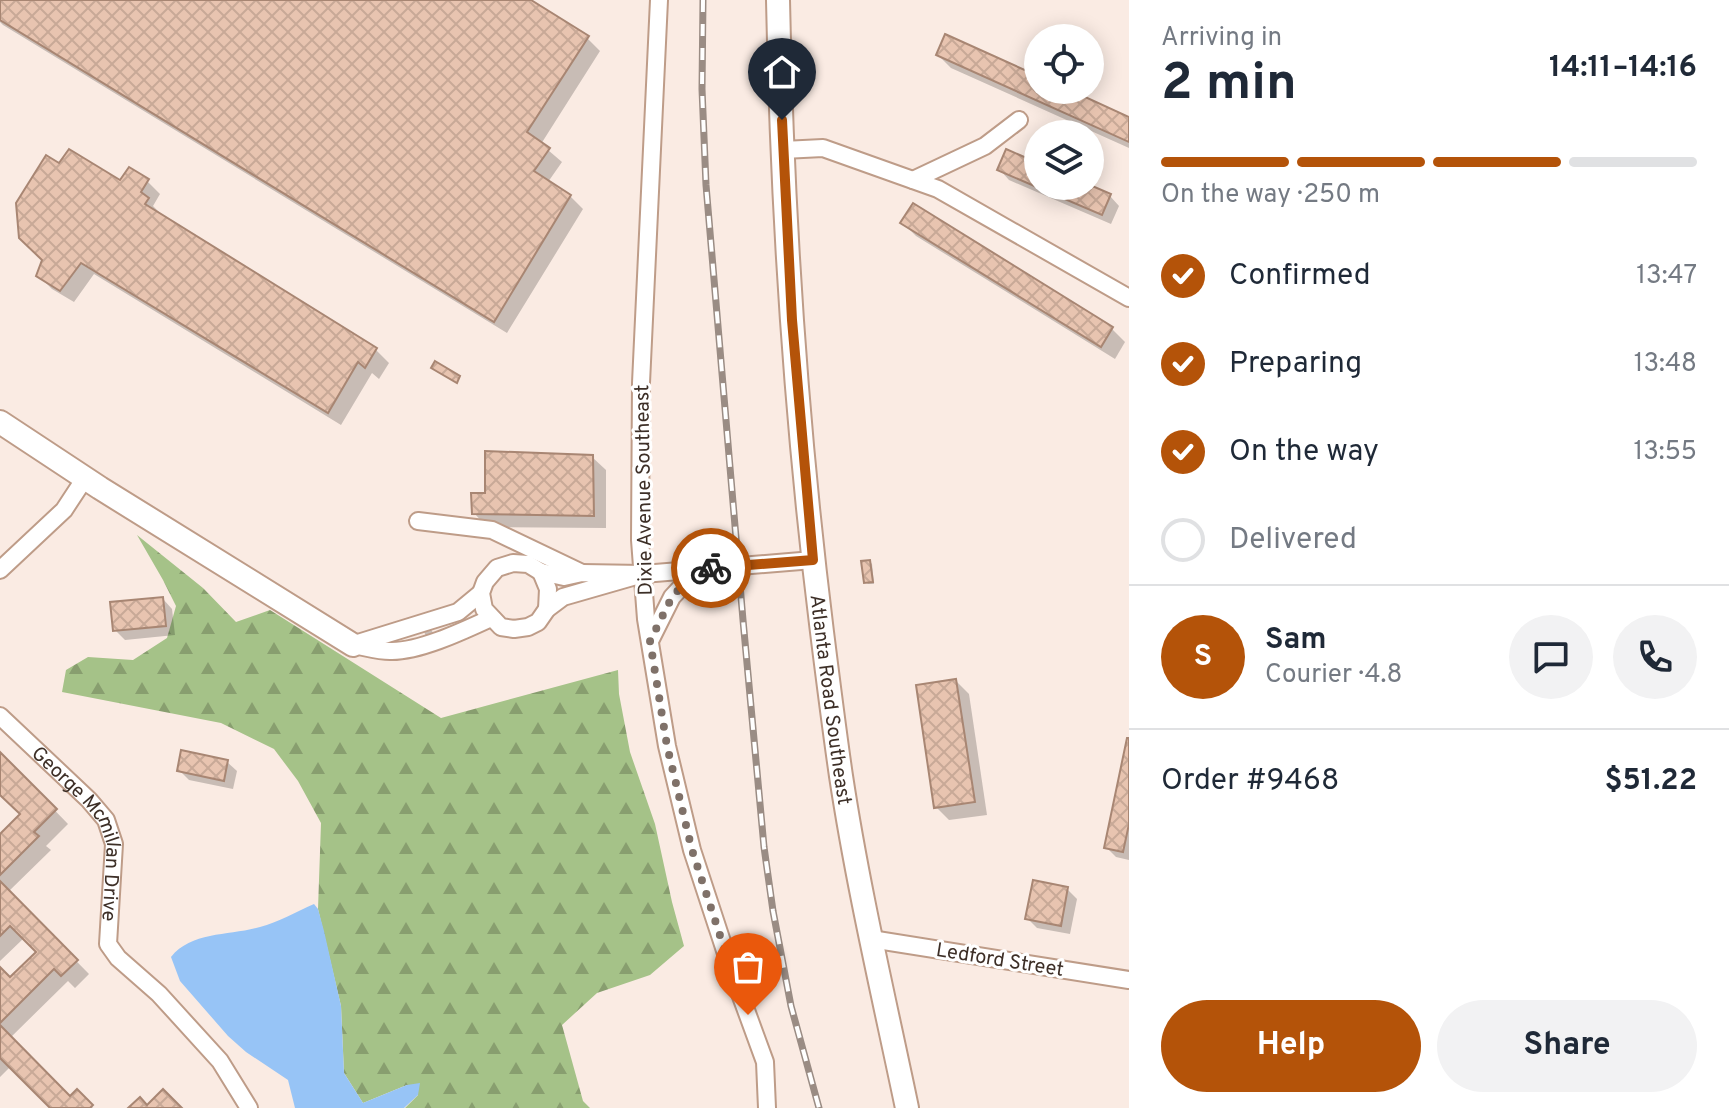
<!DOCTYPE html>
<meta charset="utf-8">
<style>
:root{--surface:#fff;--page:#f2f2f3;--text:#1f2937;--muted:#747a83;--line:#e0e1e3;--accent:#b45309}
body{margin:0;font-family:Overpass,sans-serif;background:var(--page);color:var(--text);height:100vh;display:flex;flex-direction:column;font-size:30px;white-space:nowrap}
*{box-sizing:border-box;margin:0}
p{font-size:26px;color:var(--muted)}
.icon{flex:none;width:44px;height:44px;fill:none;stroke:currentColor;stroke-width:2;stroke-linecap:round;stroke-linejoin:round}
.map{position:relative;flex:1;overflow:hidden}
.side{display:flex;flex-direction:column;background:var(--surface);width:600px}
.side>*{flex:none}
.controls{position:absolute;left:1024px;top:24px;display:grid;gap:16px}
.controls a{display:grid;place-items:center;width:80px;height:80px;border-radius:50%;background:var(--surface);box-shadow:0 4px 20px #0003;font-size:40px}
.pin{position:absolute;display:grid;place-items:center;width:68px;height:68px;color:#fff;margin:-82px -34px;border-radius:50% 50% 50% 0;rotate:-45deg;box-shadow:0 0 8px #0007}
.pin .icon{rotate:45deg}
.courier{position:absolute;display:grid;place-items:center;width:80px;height:80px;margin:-40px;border:6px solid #b45309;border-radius:50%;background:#fff;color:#222;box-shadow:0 2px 10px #0007}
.summary em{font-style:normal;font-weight:700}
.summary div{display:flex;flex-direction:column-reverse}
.summary{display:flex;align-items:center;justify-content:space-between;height:136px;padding:0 32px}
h1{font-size:52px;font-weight:700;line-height:60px}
.bar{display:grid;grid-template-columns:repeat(4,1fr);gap:12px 8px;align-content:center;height:96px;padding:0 32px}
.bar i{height:10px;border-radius:6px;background:var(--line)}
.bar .selected{background:var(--accent)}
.bar p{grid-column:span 4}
.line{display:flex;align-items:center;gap:20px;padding:0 32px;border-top:2px solid var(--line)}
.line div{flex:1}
.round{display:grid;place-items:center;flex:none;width:84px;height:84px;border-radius:42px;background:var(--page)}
ol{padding:0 32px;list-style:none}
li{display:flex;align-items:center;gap:24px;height:88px}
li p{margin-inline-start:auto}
li .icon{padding:8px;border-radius:50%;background:var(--accent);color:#fff;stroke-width:4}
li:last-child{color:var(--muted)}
li i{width:44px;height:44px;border:4px solid var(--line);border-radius:50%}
.primary-button{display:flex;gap:16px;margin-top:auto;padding:16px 32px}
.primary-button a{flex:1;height:92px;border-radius:48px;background:var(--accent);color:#fff;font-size:32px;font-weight:700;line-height:92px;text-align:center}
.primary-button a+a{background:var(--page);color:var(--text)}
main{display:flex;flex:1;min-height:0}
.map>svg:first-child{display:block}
.forest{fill:url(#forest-firs)}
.water{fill:#97c4f6}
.shadow{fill:#0003}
.building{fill:url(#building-cross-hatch);stroke:#a88673;stroke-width:2}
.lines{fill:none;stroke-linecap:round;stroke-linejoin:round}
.street-casing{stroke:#be9c88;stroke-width:20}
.secondary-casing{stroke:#be9c88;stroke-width:26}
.street{stroke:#fff;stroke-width:16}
.secondary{stroke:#fff;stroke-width:22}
.rail-casing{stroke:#9a8c84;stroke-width:7}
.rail{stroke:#fff;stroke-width:4;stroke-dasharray:12;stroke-linecap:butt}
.done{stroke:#7f7169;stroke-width:8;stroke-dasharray:0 14.4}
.route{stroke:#b45309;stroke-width:10}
.labels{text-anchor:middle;stroke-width:6;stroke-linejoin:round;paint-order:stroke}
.street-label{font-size:20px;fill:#3d2f27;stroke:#fff}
</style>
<main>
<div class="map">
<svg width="1129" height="1108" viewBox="0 0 1129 1108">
<defs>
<pattern id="forest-firs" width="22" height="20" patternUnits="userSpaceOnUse" patternTransform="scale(2)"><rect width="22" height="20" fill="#a5c288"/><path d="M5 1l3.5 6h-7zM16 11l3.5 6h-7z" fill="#889e6f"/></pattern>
<pattern id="building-cross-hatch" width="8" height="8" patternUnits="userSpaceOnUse" patternTransform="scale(2)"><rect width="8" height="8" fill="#e8c4b0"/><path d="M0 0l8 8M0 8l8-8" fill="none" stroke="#c8a997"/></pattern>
</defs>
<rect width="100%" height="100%" fill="#faebe3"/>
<polygon class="forest" points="137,535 203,588 236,622 270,610 441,718 618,670 619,694 630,752 655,824 672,902 684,946 650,975 597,993 562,1025 583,1101 590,1108 405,1108 418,1095 407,1085 363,1103 344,1073 341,1006 318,909 321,823 298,781 274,749 221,723 62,692 66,670 88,657 133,660 167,638 176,606 163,580"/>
<path class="water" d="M314,904l4,5 6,22 17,75 3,67 19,30 44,-18 13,-2 -2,12 -14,13h-109l-7,-28 -42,-28 -18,-16 -48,-55 -9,-24c21,-26 59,-21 89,-30 18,-5 36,-15 54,-23z"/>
<g class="shadow">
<polygon points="0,0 527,0 587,38 600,51 541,144 562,162 548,182 570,196 583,209 507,333 3,25 0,22"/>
<polygon points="938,55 1038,78 1038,90 1065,90 1129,119 1129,148 951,68"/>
<polygon points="1038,165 1038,186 1110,196 1119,206 1111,224 1009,180 1000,170"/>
<polygon points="59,166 121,182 147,181 160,194 153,206 160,213 159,215 376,350 389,363 379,379 372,373 341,425 94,274 74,302 52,289 39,276 44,260"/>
<polygon points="914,206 1112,329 1125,342 1115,359 916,236 903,223"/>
<polygon points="592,457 606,470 606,528 487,527 474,513 487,495"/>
<polygon points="870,562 872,564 874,584 868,584 866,582"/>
<polygon points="163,599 172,609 175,635 125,640 115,630"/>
<polygon points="430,628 432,631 435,637 426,637 424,631"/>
<polygon points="956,681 969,694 987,815 949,820 936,807"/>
<polygon points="1129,740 1129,860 1116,857 1106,847"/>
<polygon points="0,754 68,824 46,846 51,850 8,892 89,974 75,988 68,981 10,1038 70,1098 77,1092 93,1108 53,1108 11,1066 0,1077 0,969 10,980 39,952 24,938 0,961 0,837 23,814 0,792"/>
<polygon points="227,762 237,771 233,789 189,780 179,770"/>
<polygon points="1067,889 1077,899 1070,934 1037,928 1028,919"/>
</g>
<g class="building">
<polygon points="0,0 531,0 589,36 527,132 550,148 534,171 571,195 494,322 0,20"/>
<polygon points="945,34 1038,76 1038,90 1070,90 1129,117 1129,142 936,55"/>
<polygon points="69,149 120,180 129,167 149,179 141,192 149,198 145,204 377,348 365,368 358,362 328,413 81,263 60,291 36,276 42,260 19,238 16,203 46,155 59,163"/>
<polygon points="1006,149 1038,163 1038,186 1090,185 1111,194 1102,215 997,170"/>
<polygon points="913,203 1113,327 1101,347 900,223"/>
<polygon points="435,361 460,376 457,383 431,368"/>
<polygon points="485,451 593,455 594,516 472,514 471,493 485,493"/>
<polygon points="870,560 873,582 864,583 861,561"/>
<polygon points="163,597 166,626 113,631 110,602"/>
<polygon points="956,679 975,802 934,808 916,685"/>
<polygon points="1127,738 1129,738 1129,824 1123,852 1104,848"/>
<polygon points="181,750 228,760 224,781 177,771"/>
<polygon points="0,752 57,809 34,832 39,836 0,875 0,834 20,814 0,795"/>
<polygon points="1033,880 1068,887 1061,926 1025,919"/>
<polygon points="0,881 78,960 61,976 54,969 0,1023 0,967 10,977 36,952 10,926 0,936"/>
<polygon points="0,1025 70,1096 77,1089 93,1105 90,1108 50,1108 0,1058"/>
<polygon points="163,1089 182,1108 128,1108 140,1097 147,1105"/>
</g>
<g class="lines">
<g class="street-casing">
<g id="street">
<polyline points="659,0 641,383 640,540 646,619 667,746 692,850 731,969 765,1062 767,1108"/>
<polyline points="783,150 823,148 938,189 1129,298"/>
<polyline points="913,180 985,146 1019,120"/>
<polyline points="418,521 492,530 582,573"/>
<polyline points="0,570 64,510 85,478"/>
<polyline points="541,572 548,589 547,609"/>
<polyline points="643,574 563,597 547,609 538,622 528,627 514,629 501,627 484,609 481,593 485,582 497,568 513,563 528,564 541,572 564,577 582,573 643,574 813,560"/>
<polyline points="650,641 672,597 698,569"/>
<polyline points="358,643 458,612 481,593"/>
<path d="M353,645c12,2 25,6 37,6 29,1 75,-21 101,-33"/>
<path id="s1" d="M0,716l89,84 17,20 8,24 -6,100 10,14 41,36 61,67 29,47"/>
<polyline points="871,939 1129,980"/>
</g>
</g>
<g class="secondary-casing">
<g id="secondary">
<path id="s2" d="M778,0c4,211 18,423 44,632 6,48 12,96 19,144 17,112 43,222 66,332"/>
<polyline points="0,422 100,488 353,645"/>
</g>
</g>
<use href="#street" class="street"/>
<use href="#secondary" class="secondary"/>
<g class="rail-casing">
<polyline id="rail" points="703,0 702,89 706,185 743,620 764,847 773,911 791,1006 819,1108"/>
</g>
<use href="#rail" class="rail"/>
</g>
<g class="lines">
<polyline class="done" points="711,568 698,569 672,597 650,641 667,746 692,850 731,969 748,1015"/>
<polyline class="route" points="711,568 813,560 792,320 782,120"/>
</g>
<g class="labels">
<g class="street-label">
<text transform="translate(643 490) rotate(-91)" y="7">Dixie Avenue Southeast</text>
<text dy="7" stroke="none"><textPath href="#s2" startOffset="702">Atlanta Road Southeast</textPath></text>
<text dy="7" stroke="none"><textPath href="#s1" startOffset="150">George Mcmillan Drive</textPath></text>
<text transform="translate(1000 959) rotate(9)" y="7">Ledford Street</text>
</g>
</g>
</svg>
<div class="controls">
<a><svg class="icon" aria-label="locate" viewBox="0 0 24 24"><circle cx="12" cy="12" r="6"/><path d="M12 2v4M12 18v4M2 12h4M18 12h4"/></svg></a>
<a><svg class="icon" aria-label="layers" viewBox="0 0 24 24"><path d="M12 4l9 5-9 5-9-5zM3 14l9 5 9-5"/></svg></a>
</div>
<div class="pin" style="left:748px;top:1015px;background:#ea580c"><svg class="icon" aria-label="bag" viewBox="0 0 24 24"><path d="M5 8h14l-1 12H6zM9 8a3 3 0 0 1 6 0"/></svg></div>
<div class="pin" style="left:782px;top:120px;background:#1f2937"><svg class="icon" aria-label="home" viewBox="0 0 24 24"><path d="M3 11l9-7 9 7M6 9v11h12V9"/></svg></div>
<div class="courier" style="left:711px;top:568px"><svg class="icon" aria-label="bike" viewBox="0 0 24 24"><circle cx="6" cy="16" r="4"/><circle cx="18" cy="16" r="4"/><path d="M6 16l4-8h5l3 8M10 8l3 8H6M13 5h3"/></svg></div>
</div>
<section class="side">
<div class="summary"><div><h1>2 min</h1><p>Arriving in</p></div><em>14:11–14:16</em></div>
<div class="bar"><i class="selected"></i><i class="selected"></i><i class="selected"></i><i></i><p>On the way · 250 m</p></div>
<ol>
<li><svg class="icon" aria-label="check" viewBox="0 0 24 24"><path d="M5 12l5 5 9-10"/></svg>Confirmed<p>13:47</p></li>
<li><svg class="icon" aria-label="check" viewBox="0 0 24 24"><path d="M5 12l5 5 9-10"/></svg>Preparing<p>13:48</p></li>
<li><svg class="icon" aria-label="check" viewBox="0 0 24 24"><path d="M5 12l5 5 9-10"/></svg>On the way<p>13:55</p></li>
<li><i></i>Delivered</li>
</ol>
<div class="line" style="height:144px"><b class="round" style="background:var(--accent);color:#fff">S</b><div><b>Sam</b><p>Courier · 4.8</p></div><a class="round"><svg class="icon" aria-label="chat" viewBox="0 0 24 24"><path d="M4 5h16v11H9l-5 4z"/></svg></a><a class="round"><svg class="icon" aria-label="phone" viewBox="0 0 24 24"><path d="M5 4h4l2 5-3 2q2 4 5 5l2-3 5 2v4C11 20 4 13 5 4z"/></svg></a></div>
<div class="line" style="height:104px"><div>Order #9468</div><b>$51.22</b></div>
<div class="primary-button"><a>Help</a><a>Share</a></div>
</section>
</main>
